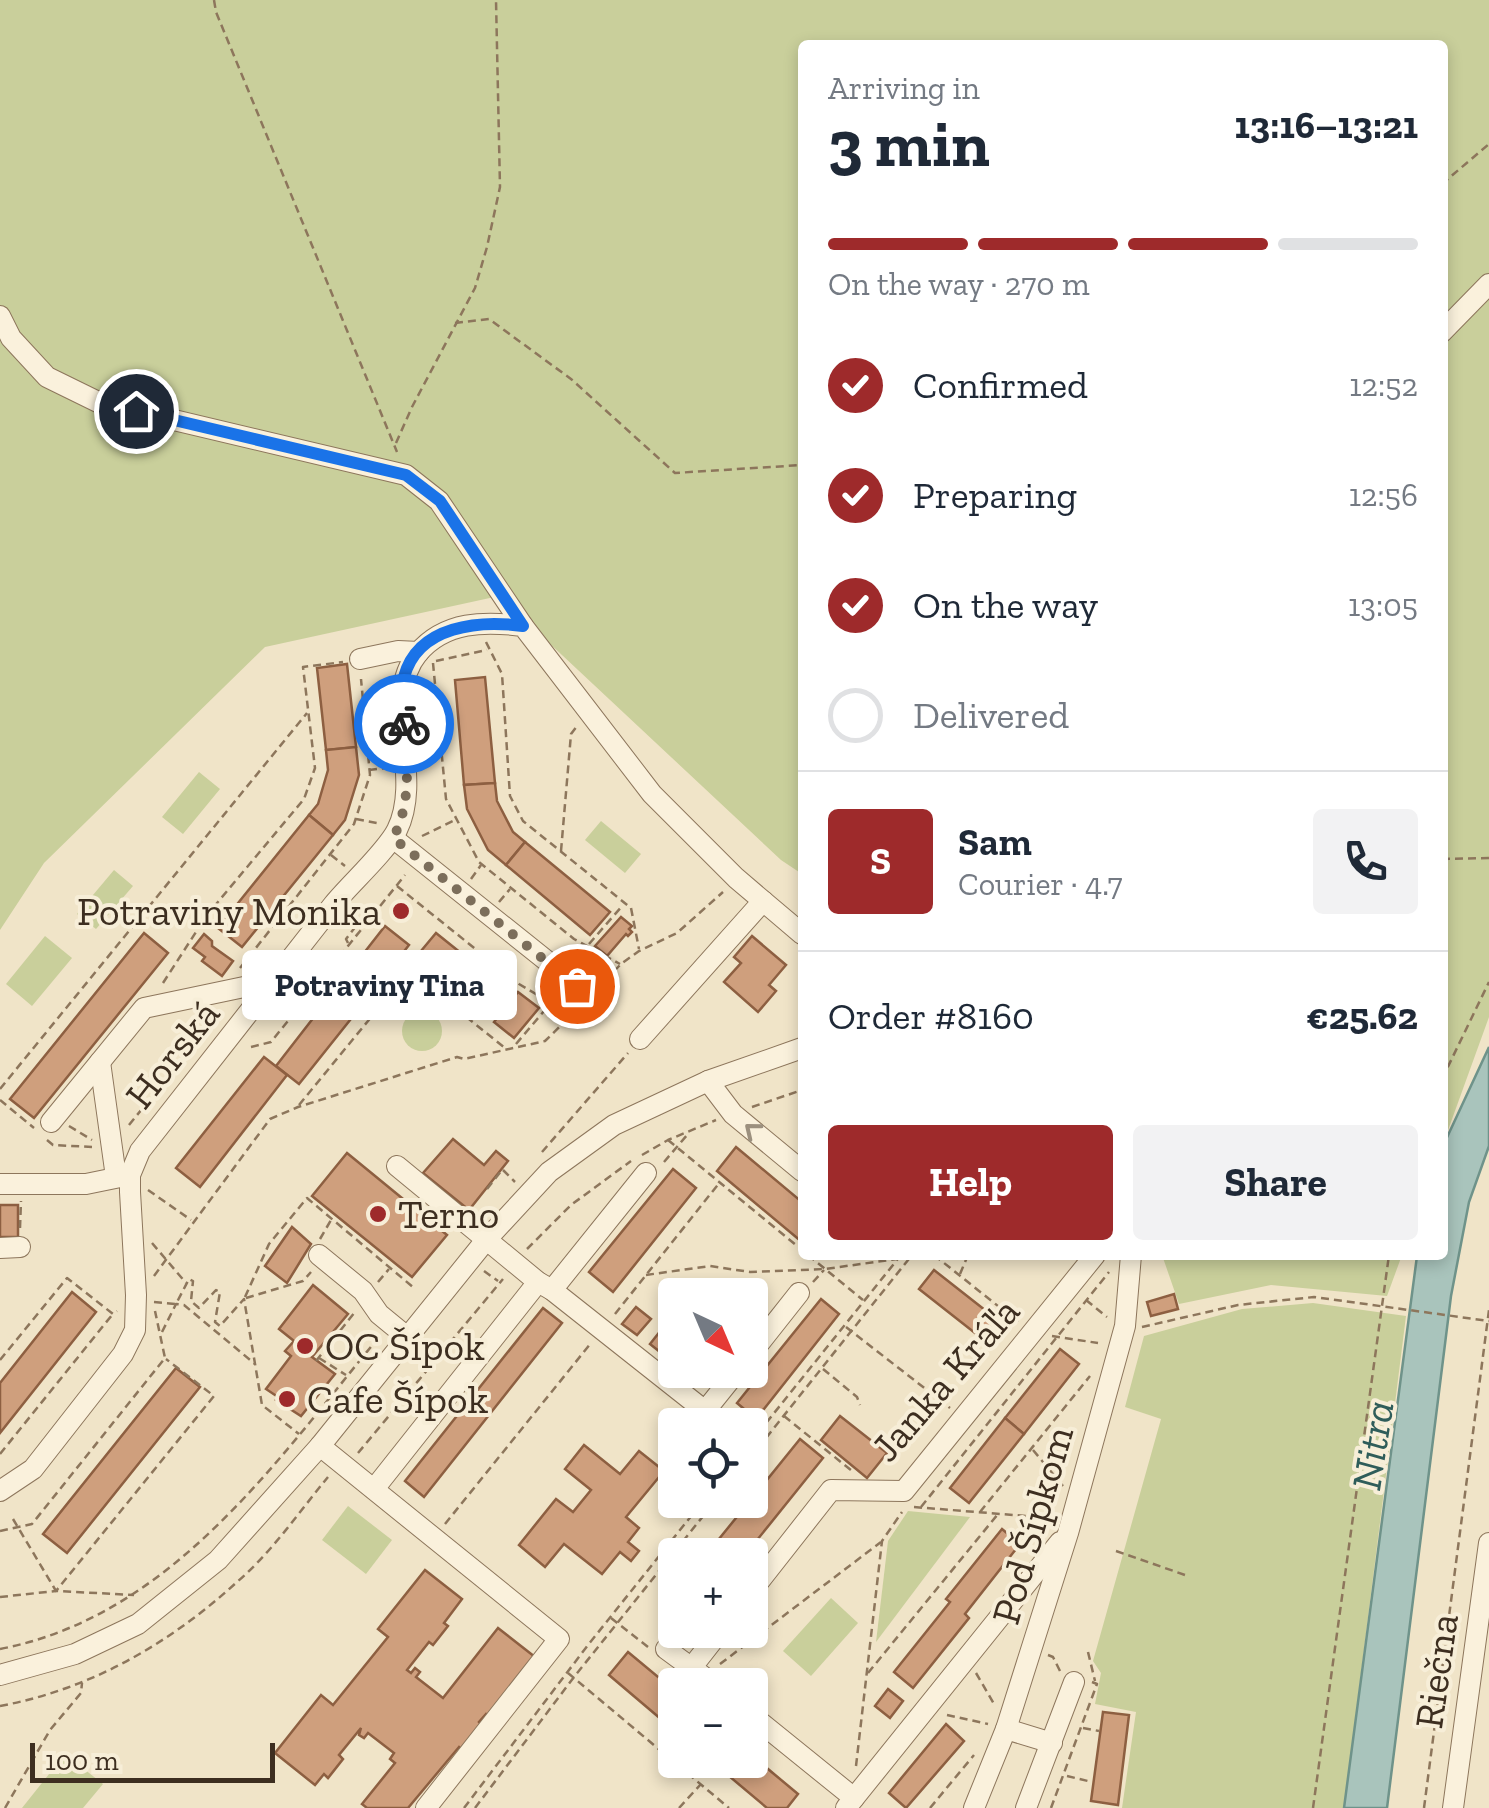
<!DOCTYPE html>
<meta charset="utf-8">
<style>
:root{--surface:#fff;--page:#f2f2f3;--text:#1f2937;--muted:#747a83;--line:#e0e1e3;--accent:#9e2a2b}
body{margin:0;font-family:"Zilla Slab",serif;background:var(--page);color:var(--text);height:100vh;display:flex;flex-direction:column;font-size:38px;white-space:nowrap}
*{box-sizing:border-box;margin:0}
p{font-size:32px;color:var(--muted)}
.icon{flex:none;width:55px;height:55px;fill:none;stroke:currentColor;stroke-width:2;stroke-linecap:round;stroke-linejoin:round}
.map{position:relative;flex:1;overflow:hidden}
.drawer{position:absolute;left:798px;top:40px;width:650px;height:1220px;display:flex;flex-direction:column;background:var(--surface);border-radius:10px;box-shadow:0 5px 15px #0003}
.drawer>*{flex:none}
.needle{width:65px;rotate:136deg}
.buttons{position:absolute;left:658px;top:1278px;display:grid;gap:20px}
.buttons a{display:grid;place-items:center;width:110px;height:110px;border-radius:10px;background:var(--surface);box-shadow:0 5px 15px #0003;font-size:50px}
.scale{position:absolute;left:30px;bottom:25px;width:245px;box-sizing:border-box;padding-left:10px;border:5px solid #3d2e20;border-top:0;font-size:28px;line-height:35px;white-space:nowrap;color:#3d2e20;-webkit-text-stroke:8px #f7eed8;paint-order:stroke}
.pin{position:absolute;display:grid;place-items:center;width:85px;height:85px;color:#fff;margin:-42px;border:5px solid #fff;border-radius:50%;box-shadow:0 2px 10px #0007}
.courier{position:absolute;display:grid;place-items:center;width:100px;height:100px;margin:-50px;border:8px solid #1a73e8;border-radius:50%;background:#fff;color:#222;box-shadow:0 2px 12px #0007}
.bubble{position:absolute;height:70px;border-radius:10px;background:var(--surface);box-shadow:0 5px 15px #0003;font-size:32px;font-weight:800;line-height:70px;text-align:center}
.overview em{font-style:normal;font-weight:800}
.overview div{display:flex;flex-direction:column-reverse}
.overview{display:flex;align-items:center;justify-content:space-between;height:170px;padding:0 30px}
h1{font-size:65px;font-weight:800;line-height:75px}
.bar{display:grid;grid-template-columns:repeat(4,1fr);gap:15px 10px;align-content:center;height:120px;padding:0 30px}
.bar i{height:12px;border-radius:8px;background:var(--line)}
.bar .on{background:var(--accent)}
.bar p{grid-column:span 4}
.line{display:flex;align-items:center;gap:25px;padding:0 30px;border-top:2px solid var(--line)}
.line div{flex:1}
.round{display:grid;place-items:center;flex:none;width:105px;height:105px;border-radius:10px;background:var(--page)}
ol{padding:0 30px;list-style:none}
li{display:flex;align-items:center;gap:30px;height:110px}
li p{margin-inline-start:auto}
li .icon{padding:10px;border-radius:50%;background:var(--accent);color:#fff;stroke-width:4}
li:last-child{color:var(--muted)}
li i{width:55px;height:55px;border:5px solid var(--line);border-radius:50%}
.cta{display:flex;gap:20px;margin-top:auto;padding:20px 30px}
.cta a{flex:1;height:115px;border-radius:10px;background:var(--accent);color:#fff;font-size:40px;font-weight:800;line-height:115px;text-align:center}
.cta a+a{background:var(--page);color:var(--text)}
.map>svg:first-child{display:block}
.green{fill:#c9cf9b}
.water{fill:#a9c4bc;stroke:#6f938a;stroke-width:2.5}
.building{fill:#cf9f7d;stroke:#8d5f41;stroke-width:2.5}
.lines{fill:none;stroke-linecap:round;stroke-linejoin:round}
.minor-casing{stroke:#8d765c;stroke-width:22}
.path{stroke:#8d765c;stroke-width:2.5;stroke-dasharray:8 5;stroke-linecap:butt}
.minor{stroke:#faf1dc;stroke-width:20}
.oneway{stroke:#9c907e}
.done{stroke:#7c6e5b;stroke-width:10;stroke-dasharray:0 18}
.route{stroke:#1a73e8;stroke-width:12}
.poi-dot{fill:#9e2a2b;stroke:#f7eed8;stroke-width:4}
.labels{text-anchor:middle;stroke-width:8;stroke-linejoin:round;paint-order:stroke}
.poi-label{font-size:40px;fill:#3d2e20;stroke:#f7eed8;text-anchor:start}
.street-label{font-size:40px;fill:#3d2e20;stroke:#f7eed8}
.water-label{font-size:42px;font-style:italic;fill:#2f5d5a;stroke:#f7eed8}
</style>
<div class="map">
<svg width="1489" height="1808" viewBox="0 0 1489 1808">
<rect width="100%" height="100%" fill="#f0e4c8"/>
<g class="green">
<polygon points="0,0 1489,0 1489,1017 1443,1144 1442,45 802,45 802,874 781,860 499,596 265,647 44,863 0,930"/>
<polygon points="199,772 220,789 183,834 162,817"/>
<polygon points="601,821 641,854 625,873 585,840"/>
<polygon points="114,870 133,886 96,929 77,914"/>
<polygon points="45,936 72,958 32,1006 6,984"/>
<circle cx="422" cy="1031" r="20"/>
<polygon points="1162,1255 1402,1255 1387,1296 1271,1285 1179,1304"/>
<polygon points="1313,1303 1406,1316 1344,1808 1122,1808 1136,1712 1095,1704 1101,1673 1093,1661 1161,1419 1125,1407 1144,1336 1242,1309"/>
<polygon points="348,1506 392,1540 366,1574 322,1540"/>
<polygon points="908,1511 970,1517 876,1642 888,1541"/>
<polygon points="831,1598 858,1623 811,1676 783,1651"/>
<polygon points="65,1754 103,1784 83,1808 22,1808"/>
</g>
<polygon class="water" points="1489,1047 1489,1146 1469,1202 1451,1296 1387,1808 1344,1808 1417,1256 1442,1255 1443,1146"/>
<g class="building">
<polygon points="347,664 356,747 326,750 317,668"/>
<polygon points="485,677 495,783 464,785 455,680"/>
<polygon points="356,747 359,775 345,820 333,835 309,815 318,804 328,770 326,750"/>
<polygon points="495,783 497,801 513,832 525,842 506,865 488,850 467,809 464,785"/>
<polygon points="309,815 333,835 242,947 218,928"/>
<polygon points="525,842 610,912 590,935 506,865"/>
<polygon points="621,917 632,926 629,929 632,932 628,936 626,934 607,956 595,946"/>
<polygon points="385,926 409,945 366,1000 342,981"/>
<polygon points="144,933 168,953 34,1118 10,1099"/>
<polygon points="436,933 502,986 483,1010 416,957"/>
<polygon points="204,934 212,941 212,946 233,961 222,976 202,961 205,957 193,948"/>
<polygon points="752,936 786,965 769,985 776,991 758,1012 724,982 741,963 734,957"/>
<polygon points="342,981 366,1000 299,1084 276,1066"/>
<polygon points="518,992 539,1008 514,1038 494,1022"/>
<polygon points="264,1057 287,1075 200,1187 176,1168"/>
<polygon points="453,1139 484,1165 496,1151 508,1161 469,1210 423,1173"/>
<polygon points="736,1147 802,1202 802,1242 717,1171"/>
<polygon points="347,1153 447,1235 412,1277 312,1196"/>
<polygon points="673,1169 696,1188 613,1292 589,1272"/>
<rect x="0" y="1205" width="18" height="32"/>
<polygon points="292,1227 311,1244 287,1283 265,1266"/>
<polygon points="934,1270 1004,1325 989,1344 919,1289"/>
<polygon points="313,1285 348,1314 312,1357 335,1374 301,1416 276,1400 278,1397 266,1389 291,1356 285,1351 294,1341 279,1329"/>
<polygon points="72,1292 96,1312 0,1433 0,1383"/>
<polygon points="1174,1294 1178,1309 1151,1316 1147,1302"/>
<polygon points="821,1299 839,1314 756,1419 737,1403"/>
<polygon points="636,1307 651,1319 637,1335 622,1324"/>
<polygon points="543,1308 562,1323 424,1497 405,1481"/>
<polygon points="669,1320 675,1325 675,1364 650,1344"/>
<polygon points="1060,1349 1079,1364 1024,1434 1005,1418"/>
<polygon points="176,1368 200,1387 67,1553 43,1534"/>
<polygon points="840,1416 887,1453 867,1478 821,1440"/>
<polygon points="1005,1418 1024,1434 969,1503 950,1488"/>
<polygon points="800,1439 823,1458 745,1555 706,1555"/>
<polygon points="584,1445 620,1474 639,1451 664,1471 626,1517 639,1528 628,1542 639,1551 631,1561 620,1552 602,1574 564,1544 545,1567 519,1545 556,1499 573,1512 591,1490 565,1469"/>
<polygon points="1002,1529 1020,1544 965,1614 969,1618 913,1688 894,1672 950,1602 946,1599"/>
<polygon points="425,1570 462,1599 444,1623 448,1626 433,1645 429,1642 407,1670 411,1673 415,1668 420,1672 416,1677 443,1698 498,1628 535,1657 488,1716 486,1714 479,1722 482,1725 461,1749 459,1747 408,1808 367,1808 362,1804 395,1763 390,1759 394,1753 368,1733 364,1738 359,1735 361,1728 339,1755 343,1759 328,1778 324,1774 315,1785 275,1753 321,1695 333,1705 388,1637 378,1629"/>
<polygon points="628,1652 675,1691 675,1731 609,1675"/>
<polygon points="888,1689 903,1701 890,1718 875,1706"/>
<polygon points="1103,1712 1129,1715 1118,1805 1091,1801"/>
<polygon points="946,1724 964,1741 906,1808 889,1793"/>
<polygon points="750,1754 798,1794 787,1808 767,1808 710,1760 750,1760"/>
</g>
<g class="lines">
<g class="minor-casing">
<g id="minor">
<polyline points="0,316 11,338 47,377 98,402 406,475 439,501 523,626"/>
<polyline points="1442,332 1489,284"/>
<polyline points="360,659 398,651 419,652"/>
<polyline points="393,838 577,985"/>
<polyline points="640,1039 763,901"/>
<polyline points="100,1062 116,1177"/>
<polyline points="708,1081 733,1114 802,1171"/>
<polyline points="51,1122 144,1008 244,987 261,996"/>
<polyline points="397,1166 538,1282 552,1290 705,1411 738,1370"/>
<polyline points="0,1184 86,1184 130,1175"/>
<polyline points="0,1248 20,1247"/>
<polyline points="319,1255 363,1291 379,1314 407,1337"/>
<polyline points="552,1290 646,1173"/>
<polyline points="750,1355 799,1293"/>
<polyline points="320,1446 559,1639 426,1808"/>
<polyline points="374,1489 538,1282"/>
<path d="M0,1491l33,-22 90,-115 12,-24 1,-35 -6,-103v-17l10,-24c64,-82 128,-164 193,-246 17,-21 53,-53 64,-75 27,-54 -17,-131 21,-177 27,-32 67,-32 105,-27l129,168 84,84 66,56"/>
<polyline points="750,1593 831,1490 904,1491 1095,1255"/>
<polyline points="666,1649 715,1685"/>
<polyline points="692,1667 721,1630"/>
<polyline points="0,1675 75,1654 138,1624 218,1560 320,1446 486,1240 549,1172 614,1125 708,1081 802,1048"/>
<polyline points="750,1714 854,1798"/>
<polyline points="1006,1729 1052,1743"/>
<polyline points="846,1808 1060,1542"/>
<polyline points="974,1808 1006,1729 1068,1533 1125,1326 1131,1255"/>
<polyline points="1026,1808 1074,1682"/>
<polyline points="1453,1808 1489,1543"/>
</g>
</g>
<g class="path">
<polyline points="214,0 216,12 397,452"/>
<polyline points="1442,184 1489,144"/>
<polyline points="455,323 489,319 571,379 675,473 802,465"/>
<polyline points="396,443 412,407 475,288 487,247 500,187 496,0"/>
<polyline points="486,642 502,674 510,796 523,821 631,908 639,949"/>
<polyline points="436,661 487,650"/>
<polyline points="433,663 446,799 479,862 574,939 620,964"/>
<polyline points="366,726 383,722"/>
<polyline points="369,770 386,768"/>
<polyline points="356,819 377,823"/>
<polyline points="422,836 455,820"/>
<polyline points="561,851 571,734 577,726"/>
<polyline points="331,855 345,866"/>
<polyline points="1442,859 1489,858"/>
<polyline points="471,879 481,865"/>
<polyline points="397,886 519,984 551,1003 579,1007"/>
<polyline points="499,902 510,889"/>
<polyline points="348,943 346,939 356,926"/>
<polyline points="589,944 623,905"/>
<polyline points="240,968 354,824 370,775 361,679"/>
<polyline points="163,983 207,915 304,799 315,768 303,667 343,662"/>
<polyline points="596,990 621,964 639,951 677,933 723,892"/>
<polyline points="438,1019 450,1006"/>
<polyline points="516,1044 550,1004"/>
<polyline points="251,1047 271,1042 405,875"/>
<polyline points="1442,1079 1489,982"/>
<polyline points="0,1089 307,713"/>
<polyline points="0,1100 34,1128"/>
<polyline points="299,1105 409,971 505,1048"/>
<polyline points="752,1107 802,1090"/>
<polyline points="129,1125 210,1025 212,1012"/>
<polyline points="69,1126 92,1140"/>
<polyline points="47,1140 53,1145 92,1147"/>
<polyline points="668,1140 802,1250"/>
<polyline points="542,1152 628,1053"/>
<polyline points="642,1155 668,1140 716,1120"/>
<polyline points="664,1162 688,1134"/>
<polyline points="503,1170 515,1182"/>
<polyline points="487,1189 502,1170"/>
<polyline points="148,1190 191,1220"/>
<polyline points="20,1228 21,1201"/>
<polyline points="320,1239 331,1220"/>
<polyline points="152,1243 186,1283"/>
<polyline points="527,1249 571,1205 631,1161"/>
<polyline points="808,1255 863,1300"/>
<polyline points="934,1255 1018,1322"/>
<polyline points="484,1271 498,1281"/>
<polyline points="960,1274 968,1255"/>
<polyline points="646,1275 710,1266 750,1272 825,1269 897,1259"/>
<polyline points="154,1276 270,1119 298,1107 457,1057 464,1059 545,1041 584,1003"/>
<polyline points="378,1282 389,1269"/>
<polyline points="813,1282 824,1270"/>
<polyline points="245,1297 269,1244 307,1198 414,1288"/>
<polyline points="246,1298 303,1281 311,1272"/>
<polyline points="1086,1300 1107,1317"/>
<polyline points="154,1302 176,1304 189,1279 193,1281 191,1301 199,1308 216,1290 220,1292 215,1322 220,1326 244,1299 262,1405 299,1434"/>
<polyline points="615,1314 720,1182"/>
<polyline points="846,1327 950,1408"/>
<polyline points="1142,1327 1238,1305 1314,1297 1489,1321"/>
<polyline points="162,1332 176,1304 184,1305 255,1364"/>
<polyline points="1052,1336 1098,1343"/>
<polyline points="319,1358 346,1375"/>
<polyline points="0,1360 67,1278 113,1314 117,1311"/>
<polyline points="316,1361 355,1312"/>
<polyline points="823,1369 857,1397 860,1405"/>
<polyline points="784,1416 852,1471"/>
<polyline points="750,1443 901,1255"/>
<polyline points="1033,1450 1063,1486"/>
<polyline points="358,1453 503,1279"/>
<polyline points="0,1454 112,1315"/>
<polyline points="750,1458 912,1255"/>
<polyline points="914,1507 1051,1518"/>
<polyline points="921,1507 1109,1272"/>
<polyline points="980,1512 1090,1376"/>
<polyline points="13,1519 56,1591 134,1595"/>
<polyline points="445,1524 591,1343"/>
<polyline points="0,1531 32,1524 165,1358 155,1311"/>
<polyline points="1116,1551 1188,1576"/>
<polyline points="0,1597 56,1591 214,1396 166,1359"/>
<polyline points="611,1618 648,1647"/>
<path d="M0,1649c171,-33 275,-186 379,-312"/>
<polyline points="1088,1652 1095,1681"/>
<polyline points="1048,1655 1053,1657 1060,1671"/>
<polyline points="720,1664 881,1542"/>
<polyline points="568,1673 729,1808"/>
<polyline points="868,1673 998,1514"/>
<polyline points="976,1673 994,1704"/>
<path d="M0,1706c91,-17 169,-62 237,-124 35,-30 62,-70 91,-105"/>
<polyline points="947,1715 988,1724"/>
<polyline points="1083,1728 1099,1731"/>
<polyline points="856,1766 882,1541 902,1512"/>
<polyline points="1067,1776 1092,1782"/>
<polyline points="5,1808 50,1730 81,1693 82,1683"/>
<polyline points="464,1808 588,1645 704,1500"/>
<polyline points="475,1808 574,1677 716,1500"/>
<polyline points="679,1808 701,1784"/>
<polyline points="930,1808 974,1755"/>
<polyline points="1051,1808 1097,1684 1092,1682"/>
<polyline points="1313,1808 1389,1255"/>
<polyline points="1424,1808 1489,1310"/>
</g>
<use href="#minor" class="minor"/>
</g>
<defs><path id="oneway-chevron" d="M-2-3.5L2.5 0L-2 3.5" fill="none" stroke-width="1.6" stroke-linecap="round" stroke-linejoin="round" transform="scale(2.5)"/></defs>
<use class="oneway" href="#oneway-chevron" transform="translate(752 1130) rotate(-141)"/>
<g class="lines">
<path class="done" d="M404,724c3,38 8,79 -11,114l184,148"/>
<path class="route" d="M136,411l270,64 34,26 83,125c-43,-6 -105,-1 -119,51 -4,16 -1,31 0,47"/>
</g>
<g class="poi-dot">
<circle cx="401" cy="911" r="10"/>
<circle cx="378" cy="1214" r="10"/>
<circle cx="305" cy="1346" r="10"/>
<circle cx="287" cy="1399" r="10"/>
</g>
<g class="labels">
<g class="poi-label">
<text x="381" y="925" text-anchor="end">Potraviny Monika</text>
<text x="398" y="1228">Terno</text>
<text x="325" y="1360">OC Šípok</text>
<text x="307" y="1413">Cafe Šípok</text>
</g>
<g class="street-label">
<text transform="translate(172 1054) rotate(-52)" y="14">Horská</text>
<text transform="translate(945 1379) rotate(-49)" y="14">Janka Kráľa</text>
<text transform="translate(1032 1525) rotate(-74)" y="14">Pod Šípkom</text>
<text transform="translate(1436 1671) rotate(-82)" y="14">Riečna</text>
</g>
<g class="water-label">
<text transform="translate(1372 1445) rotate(-81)" y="15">Nitra</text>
</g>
</g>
</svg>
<div class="buttons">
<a><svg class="needle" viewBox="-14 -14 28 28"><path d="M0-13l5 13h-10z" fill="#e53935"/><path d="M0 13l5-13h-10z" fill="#747a83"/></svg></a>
<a><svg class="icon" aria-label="locate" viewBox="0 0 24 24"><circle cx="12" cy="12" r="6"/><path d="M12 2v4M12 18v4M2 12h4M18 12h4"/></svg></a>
<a>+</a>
<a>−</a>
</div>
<div class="scale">100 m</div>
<div class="pin" style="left:577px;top:986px;background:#ea580c"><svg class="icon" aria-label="bag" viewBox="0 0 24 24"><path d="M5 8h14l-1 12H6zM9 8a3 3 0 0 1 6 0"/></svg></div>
<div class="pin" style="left:136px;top:411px;background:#1f2937"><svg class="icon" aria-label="home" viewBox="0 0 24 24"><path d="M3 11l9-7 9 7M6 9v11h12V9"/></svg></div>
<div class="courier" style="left:404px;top:724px"><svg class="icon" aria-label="bike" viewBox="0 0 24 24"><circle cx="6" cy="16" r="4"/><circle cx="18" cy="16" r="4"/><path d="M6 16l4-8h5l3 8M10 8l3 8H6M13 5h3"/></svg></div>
<div class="bubble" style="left:242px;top:950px;width:275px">Potraviny Tina</div>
<section class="drawer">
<div class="overview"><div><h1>3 min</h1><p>Arriving in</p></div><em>13:16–13:21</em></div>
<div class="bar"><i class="on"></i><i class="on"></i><i class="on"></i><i></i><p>On the way · 270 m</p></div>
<ol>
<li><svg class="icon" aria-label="check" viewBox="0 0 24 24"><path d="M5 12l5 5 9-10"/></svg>Confirmed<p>12:52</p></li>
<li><svg class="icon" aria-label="check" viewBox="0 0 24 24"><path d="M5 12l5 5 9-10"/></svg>Preparing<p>12:56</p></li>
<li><svg class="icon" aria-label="check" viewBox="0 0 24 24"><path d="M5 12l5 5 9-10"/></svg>On the way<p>13:05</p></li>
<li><i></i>Delivered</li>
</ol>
<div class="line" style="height:180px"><b class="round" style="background:var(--accent);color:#fff">S</b><div><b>Sam</b><p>Courier · 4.7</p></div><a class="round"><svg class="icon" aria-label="phone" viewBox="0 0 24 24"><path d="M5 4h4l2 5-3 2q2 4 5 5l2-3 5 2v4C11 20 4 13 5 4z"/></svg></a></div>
<div class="line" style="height:130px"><div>Order #8160</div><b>€25.62</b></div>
<div class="cta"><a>Help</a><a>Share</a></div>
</section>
</div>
